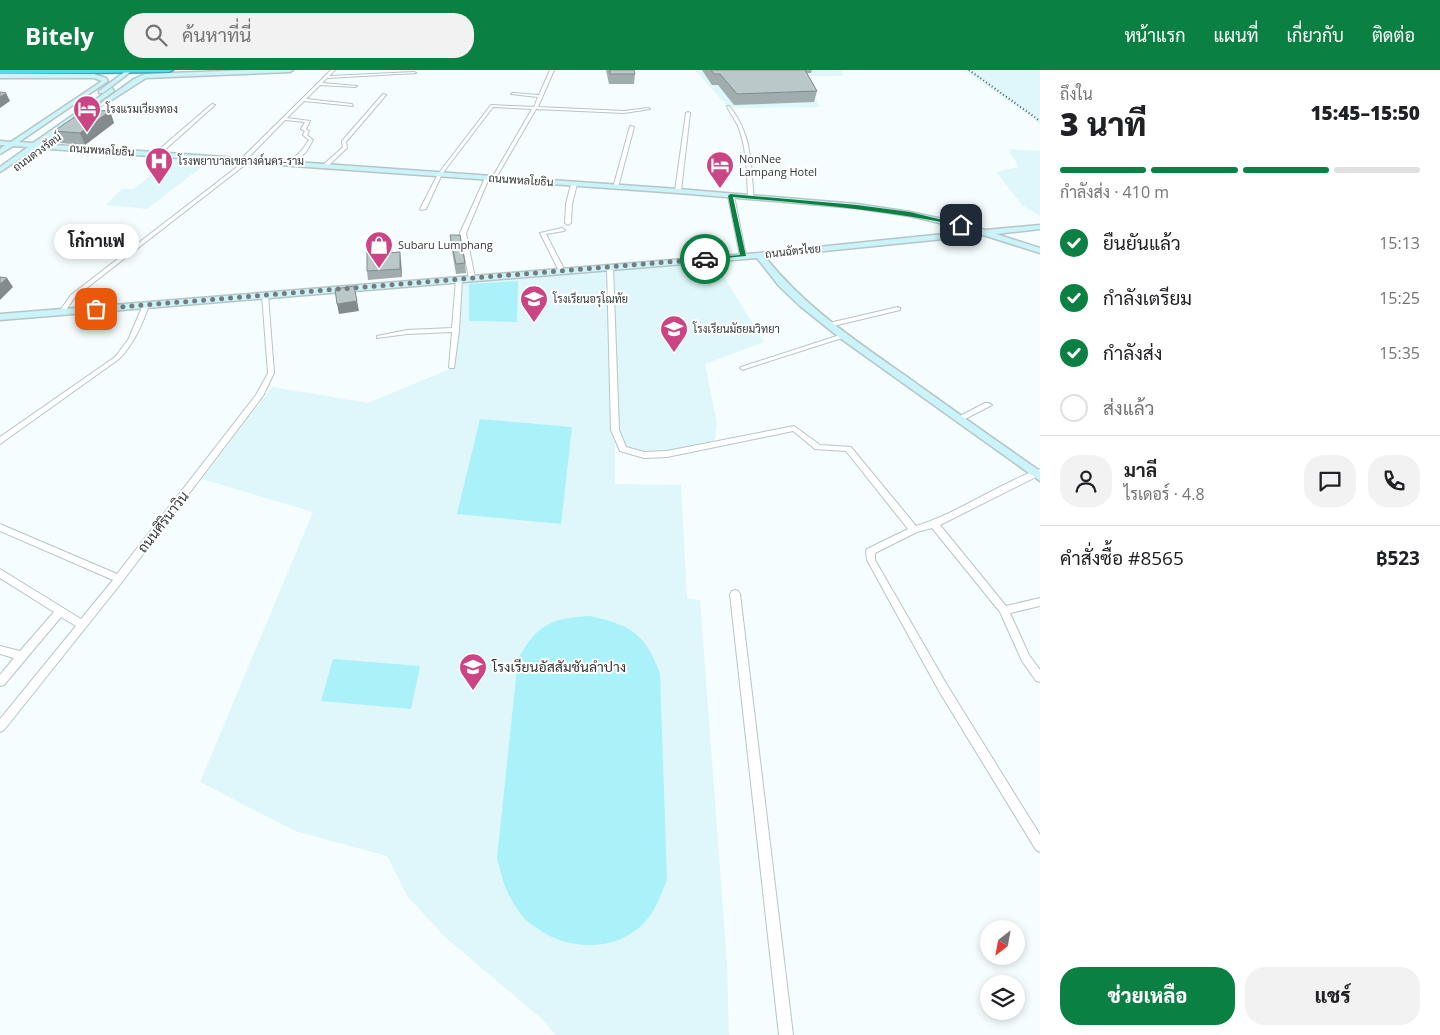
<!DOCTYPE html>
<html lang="th">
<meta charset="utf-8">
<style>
:root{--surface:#fff;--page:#f2f2f2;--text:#202124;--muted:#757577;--line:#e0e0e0;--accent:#0b8043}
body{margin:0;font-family:"Open Sans",Sarabun,sans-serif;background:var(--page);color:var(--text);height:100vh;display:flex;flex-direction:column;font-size:19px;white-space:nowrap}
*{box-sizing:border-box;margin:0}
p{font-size:16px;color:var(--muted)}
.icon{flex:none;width:28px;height:28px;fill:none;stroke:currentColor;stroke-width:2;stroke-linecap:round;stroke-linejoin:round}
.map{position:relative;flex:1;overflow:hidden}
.panel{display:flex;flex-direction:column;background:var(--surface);width:400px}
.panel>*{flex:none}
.needle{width:32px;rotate:211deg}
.controls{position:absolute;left:980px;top:850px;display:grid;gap:10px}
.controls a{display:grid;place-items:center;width:45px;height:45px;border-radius:50%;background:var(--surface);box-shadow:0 2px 8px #0003;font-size:25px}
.pin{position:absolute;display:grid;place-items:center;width:42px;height:42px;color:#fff;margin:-21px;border-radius:10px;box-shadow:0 2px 8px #0006}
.courier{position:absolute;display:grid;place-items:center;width:50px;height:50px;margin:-25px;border:4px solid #0b8043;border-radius:50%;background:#fff;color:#222;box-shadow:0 1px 6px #0007}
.bubble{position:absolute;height:35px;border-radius:18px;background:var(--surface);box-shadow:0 2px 8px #0003;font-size:16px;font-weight:800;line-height:35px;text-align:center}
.summary em{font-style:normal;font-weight:800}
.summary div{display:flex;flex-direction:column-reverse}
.summary{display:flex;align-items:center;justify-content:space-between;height:85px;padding:0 20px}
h1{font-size:32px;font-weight:800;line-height:38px}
.bar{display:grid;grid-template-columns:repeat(4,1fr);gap:8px 5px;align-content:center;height:60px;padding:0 20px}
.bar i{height:6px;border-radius:4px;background:var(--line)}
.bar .selected{background:var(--accent)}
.bar p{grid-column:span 4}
.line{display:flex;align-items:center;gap:12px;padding:0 20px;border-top:1px solid var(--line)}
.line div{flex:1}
.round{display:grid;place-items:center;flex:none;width:52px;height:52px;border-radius:20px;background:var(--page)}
ol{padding:0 20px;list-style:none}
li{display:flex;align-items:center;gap:15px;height:55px}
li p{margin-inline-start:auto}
li .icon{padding:5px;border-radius:50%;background:var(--accent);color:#fff;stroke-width:4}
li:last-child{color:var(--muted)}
li i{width:28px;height:28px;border:2px solid var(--line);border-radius:50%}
.action{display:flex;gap:10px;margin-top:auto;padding:10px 20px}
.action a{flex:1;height:58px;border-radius:20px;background:var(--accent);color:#fff;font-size:20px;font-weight:800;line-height:58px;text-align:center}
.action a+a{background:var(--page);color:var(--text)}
header{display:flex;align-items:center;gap:30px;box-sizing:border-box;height:70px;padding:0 25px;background:var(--accent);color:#fff}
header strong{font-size:24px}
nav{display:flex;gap:28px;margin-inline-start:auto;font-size:18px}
.search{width:350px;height:45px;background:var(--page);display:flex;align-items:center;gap:12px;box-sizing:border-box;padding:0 18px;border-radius:20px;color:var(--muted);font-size:19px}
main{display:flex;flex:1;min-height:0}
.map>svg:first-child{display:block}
.built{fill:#dff7fa}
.green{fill:#aaf1f9}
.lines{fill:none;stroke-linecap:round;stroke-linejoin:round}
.street-casing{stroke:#b7c5c6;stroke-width:2}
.secondary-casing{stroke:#b7c5c6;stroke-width:3}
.highway-casing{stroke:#44a2ac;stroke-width:3}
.street{fill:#fff;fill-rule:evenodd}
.secondary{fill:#caf4f9;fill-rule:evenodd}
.highway{fill:#4fdceb;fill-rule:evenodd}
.rail{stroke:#535859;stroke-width:2;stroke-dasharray:1 2.5;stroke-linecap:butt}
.wall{fill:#a0acad}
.shaded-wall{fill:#828c8d}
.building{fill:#bac8c9;stroke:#828c8d}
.route{fill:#0b8043}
.done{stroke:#767c7d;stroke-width:5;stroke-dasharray:0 9}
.labels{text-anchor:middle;stroke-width:4;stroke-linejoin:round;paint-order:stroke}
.far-poi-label{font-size:11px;fill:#313637;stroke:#fff;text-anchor:start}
.far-street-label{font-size:11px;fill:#313637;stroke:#fff}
.street-label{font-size:14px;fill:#313637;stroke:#fff}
.poi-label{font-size:14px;fill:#313637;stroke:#fff;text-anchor:start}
</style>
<header>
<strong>Bitely</strong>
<div class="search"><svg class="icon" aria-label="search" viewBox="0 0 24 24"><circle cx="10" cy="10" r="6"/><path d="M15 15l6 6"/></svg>ค้นหาที่นี่</div>
<nav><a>หน้าแรก</a><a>แผนที่</a><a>เกี่ยวกับ</a><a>ติดต่อ</a></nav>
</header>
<main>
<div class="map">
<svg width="1040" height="965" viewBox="0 0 1040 965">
<rect width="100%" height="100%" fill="#f5fdfe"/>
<g class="built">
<polygon points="695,0 842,0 843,6 804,6 820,37 741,38 728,37"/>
<polygon points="963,0 1040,0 1040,55 1032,47"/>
<polygon points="1008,79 1040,81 1040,146 1023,136 996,102 1019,97"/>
<polygon points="170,89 208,92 147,139 106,135 122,119 134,119"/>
<polygon points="713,189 764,272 705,294 717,354 714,374 644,385 623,379 615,361 615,414 681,415 687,528 700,530 727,893 729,965 556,965 542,949 446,868 407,826 387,786 295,761 200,712 313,442 202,409 272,317 368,333 452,298 459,209"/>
</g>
<g class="green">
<polygon points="518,211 517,252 469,251 469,214"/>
<polygon points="480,349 572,357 561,454 457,444"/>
<path d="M590,546c41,9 56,18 70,58l7,205c-6,16 -12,34 -26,47 -28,26 -73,24 -103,3 -5,-4 -11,-7 -15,-12 -16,-21 -20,-34 -26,-59l21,-199c19,-35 34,-41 72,-43z"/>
<polygon points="333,589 420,596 411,639 321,631"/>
</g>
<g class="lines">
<g class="street-casing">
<g id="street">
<polygon points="331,0 335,0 329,6 414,2 416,3 327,8 322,13 357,16 355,17 320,15 306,29 352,34 353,36 304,31 287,48 310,51 306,59 309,61 307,65 313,70 306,82 293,94 289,93 302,80 309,70 303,65 305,61 301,59 305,52 285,50 245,91 241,91 241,89"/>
<polygon points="550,0 554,0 538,37 624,41 648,38 650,39 624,43 536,39 496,108 494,109 492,108 532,39 493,37 442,104 426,139 421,140 420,139 438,104 491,35 534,37 538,27 511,24 513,23 539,25"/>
<polygon points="383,24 386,25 346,72 347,78 327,97 323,97 323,95 343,77 342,71"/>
<polygon points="107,29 110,30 99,38 97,38 97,36"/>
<polygon points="212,34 215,35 159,85 155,85 155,83"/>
<path d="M727,36h2c17,20 21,43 23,68 0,8 2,17 1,24l-5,-1c-1,-23 -1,-49 -10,-71 -3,-7 -9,-14 -11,-20z"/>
<polygon points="688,42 690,43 681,121 678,123 675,121 686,43"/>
<polygon points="630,56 634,57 618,117 613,118"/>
<polygon points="246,90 250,91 75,227 64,243 60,243 59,242 71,225"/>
<polygon points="487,107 489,108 466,163 475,208 472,210 469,208 460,163 485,108"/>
<polygon points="574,112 577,114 572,134 571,153 568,155 565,153 566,134 571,114"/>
<polygon points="731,124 734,126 746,186 743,188 740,186 728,126"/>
<polygon points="562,158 565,160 564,161 546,164 565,201 562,203 559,201 540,163"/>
<path d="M610,195l3,2 6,163 7,17 18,5 23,-1 127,-25 26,19 31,2 65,79c43,-13 81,-42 124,-57v6l-100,50 66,81 34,-8v8l-30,7 19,42 11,15v12l-4,-1 -14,-20 -22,-49 -68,-84 -15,4 -42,21v7l72,125 93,150v17l-4,-2 -97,-159 -72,-131 -1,-9 1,-2 41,-20 -62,-78 -31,-2 -22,-18 -126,26 -23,1 -24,-7 -9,-21 -4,-163z"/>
<polygon points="459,207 462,209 459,260 454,298 450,298 449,297 452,262 407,264 377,268 377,266 407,260 452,258 456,209"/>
<polygon points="265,223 268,225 274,303 263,326 122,512 4,660 0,662 0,649 76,556 61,547 4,615 0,616 0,605 14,588 0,584 0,576 20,581 54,542 0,508 0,499 81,549 113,510 0,461 0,454 117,504 256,325 268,303 262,225"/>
<path d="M146,233l3,2c-7,20 -15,39 -30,54l-119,85v-7l115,-80 13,-17 15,-35z"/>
<polygon points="898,237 900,238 900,240 829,257 826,255 829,253"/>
<polygon points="843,264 846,266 845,267 745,299 743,300 740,298 741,297"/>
<polygon points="985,333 988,333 992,335 963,350 957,350 956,348"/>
<polygon points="735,520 738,521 740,524 793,965 779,965 730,524 732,521"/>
</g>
</g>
<g class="secondary-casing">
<g id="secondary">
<polygon points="127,0 133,0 103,23 99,23 99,21"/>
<polygon points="250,0 293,0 290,2 146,8 110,31 105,30 134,9 145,4"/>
<path d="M0,4h94l12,4 2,3 -89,61 14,1 79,-55 2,3 -73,53 637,45 179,15 53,8 51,11 24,7 55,-5v4l-44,5 44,14v5l-57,-18 -218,22c39,49 88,82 138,117 46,33 91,65 137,97v10l-200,-143 -40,-32 -21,-20 -22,-28 -757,62v-6l759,-61 214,-22 -63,-15 -53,-8 -179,-15 -642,-45 -36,24v-5l28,-20 -15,-1 -13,8v-5l5,-4h-5v-4l11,1 91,-61 -8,-3h-94z"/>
</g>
</g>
<g class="highway-casing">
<polygon id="highway" points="0,0 173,0 169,2 0,4"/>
</g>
<use href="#street" class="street"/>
<use href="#secondary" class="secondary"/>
<use href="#highway" class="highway"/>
<polyline class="rail" points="969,0 1040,51"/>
</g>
<g class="wall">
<polygon points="606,0 634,0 635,4 634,14 609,14"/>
<polygon points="702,0 812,0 811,3 807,3 817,21 814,32 734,35 718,15 712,15"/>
<polygon points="110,41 114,53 85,75 59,73 54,61"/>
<polygon points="450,165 465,193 466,203 456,204 451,175"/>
<polygon points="388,183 401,191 402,207 368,210 367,201"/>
</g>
<g class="shaded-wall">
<polygon points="6,23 10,31 0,38 0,27"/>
<polygon points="110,41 114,53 85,75 80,63"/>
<polygon points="400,182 401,191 402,207 400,199"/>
<polygon points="7,208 13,217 0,230 0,214"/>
<polygon points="357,231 359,241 339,244 337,234"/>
</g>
<g class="building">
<polygon points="610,0 634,0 635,4 610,4"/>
<polygon points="711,0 805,0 817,21 737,24 720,4 714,4"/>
<polygon points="0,22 6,23 0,27"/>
<polygon points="85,40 110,41 80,63 54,61"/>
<polygon points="450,165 460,165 465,193 456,194"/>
<polygon points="388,179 388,183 400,182 400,199 367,201 367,180"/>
<polygon points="0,207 7,208 0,214"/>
<polygon points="354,216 357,231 337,234 335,219"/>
</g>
<path class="route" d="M730,124l127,11 53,7 53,13 -2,1c-76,-16 -151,-22 -228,-29l13,59 -43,4 2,-2 35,-3 -12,-59z"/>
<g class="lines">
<polyline class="done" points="96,239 705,189"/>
</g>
<defs>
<g id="hotel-pin" transform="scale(1.4375)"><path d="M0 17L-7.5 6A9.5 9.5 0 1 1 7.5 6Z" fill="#cb4483" stroke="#fff"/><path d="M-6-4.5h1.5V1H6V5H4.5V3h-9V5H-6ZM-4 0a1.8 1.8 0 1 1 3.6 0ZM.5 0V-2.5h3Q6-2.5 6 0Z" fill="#fff"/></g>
<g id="hospital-pin" transform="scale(1.4375)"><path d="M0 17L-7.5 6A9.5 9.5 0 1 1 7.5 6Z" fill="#cb4483" stroke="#fff"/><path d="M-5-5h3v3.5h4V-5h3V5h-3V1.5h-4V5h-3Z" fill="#fff"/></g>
<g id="shop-pin" transform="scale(1.4375)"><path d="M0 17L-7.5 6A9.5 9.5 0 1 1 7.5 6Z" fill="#cb4483" stroke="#fff"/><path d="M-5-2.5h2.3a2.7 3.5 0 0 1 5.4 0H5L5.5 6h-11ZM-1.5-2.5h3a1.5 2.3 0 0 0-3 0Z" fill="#fff"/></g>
<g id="school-pin" transform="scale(1.4375)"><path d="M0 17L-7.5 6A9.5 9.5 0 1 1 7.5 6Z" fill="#cb4483" stroke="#fff"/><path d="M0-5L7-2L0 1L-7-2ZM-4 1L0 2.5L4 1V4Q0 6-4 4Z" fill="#fff"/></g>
</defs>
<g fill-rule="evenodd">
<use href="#hotel-pin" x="87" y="39"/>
<use href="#hospital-pin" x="159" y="91"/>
<use href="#hotel-pin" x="720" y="95"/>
<use href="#shop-pin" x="379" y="175"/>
<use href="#school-pin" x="534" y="229"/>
<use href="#school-pin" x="674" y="259"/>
<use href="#school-pin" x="473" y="597"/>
</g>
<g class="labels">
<g class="far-poi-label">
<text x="106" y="43">โรงแรมเวียงทอง</text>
<text x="739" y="93">NonNee<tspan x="739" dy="13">Lampang Hotel</tspan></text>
<text x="178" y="95">โรงพยาบาลเขลางค์นคร-ราม</text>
<text x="398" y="179">Subaru Lumphang</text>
<text x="553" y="233">โรงเรียนอรุโณทัย</text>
<text x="693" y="263">โรงเรียนมัธยมวิทยา</text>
</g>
<g class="far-street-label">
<text transform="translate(102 80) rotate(4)" y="4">ถนนพหลโยธิน</text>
<text transform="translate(37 82) rotate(-36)" y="4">ถนนดวงรัตน์</text>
<text transform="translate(521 110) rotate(4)" y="4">ถนนพหลโยธิน</text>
<text transform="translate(793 181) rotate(-6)" y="4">ถนนฉัตรไชย</text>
</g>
<g class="street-label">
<text transform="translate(163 452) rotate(-52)" y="5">ถนนศิรินาวิน</text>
</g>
<g class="poi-label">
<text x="492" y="602">โรงเรียนอัสสัมชันลำปาง</text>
</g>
</g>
</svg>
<div class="controls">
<a><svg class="needle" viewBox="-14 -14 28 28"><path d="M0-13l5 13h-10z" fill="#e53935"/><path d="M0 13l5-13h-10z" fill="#757577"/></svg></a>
<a><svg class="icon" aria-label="layers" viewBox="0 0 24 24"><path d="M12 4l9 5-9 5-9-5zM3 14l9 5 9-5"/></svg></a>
</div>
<div class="pin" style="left:96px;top:239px;background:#ea580c"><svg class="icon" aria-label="bag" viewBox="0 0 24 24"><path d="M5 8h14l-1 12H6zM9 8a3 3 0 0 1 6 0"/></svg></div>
<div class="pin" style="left:961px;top:155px;background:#1f2937"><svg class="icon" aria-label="home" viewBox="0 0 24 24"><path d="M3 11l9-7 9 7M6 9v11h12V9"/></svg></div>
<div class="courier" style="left:705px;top:189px"><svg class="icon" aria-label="car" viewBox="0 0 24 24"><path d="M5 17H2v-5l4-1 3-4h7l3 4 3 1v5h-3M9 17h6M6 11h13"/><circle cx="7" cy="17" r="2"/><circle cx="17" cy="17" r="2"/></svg></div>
<div class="bubble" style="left:54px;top:154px;width:85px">โก๋กาแฟ</div>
</div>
<section class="panel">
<div class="summary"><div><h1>3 นาที</h1><p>ถึงใน</p></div><em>15:45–15:50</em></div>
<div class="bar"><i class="selected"></i><i class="selected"></i><i class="selected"></i><i></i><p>กำลังส่ง · 410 m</p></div>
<ol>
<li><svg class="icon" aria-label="check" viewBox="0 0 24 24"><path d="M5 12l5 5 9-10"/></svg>ยืนยันแล้ว<p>15:13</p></li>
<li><svg class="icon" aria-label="check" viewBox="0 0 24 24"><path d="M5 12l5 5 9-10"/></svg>กำลังเตรียม<p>15:25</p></li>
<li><svg class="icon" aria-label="check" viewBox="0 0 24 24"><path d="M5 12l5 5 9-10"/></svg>กำลังส่ง<p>15:35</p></li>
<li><i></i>ส่งแล้ว</li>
</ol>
<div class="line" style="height:90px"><a class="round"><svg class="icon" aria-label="person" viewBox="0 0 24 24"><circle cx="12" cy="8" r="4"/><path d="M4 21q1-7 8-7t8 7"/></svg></a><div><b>มาลี</b><p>ไรเดอร์ · 4.8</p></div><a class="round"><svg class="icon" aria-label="chat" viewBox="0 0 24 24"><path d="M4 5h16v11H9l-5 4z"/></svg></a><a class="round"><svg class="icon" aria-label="phone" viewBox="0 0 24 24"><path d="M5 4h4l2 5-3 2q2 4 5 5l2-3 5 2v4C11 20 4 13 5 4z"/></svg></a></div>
<div class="line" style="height:65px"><div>คำสั่งซื้อ #8565</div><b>฿523</b></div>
<div class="action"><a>ช่วยเหลือ</a><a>แชร์</a></div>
</section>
</main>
